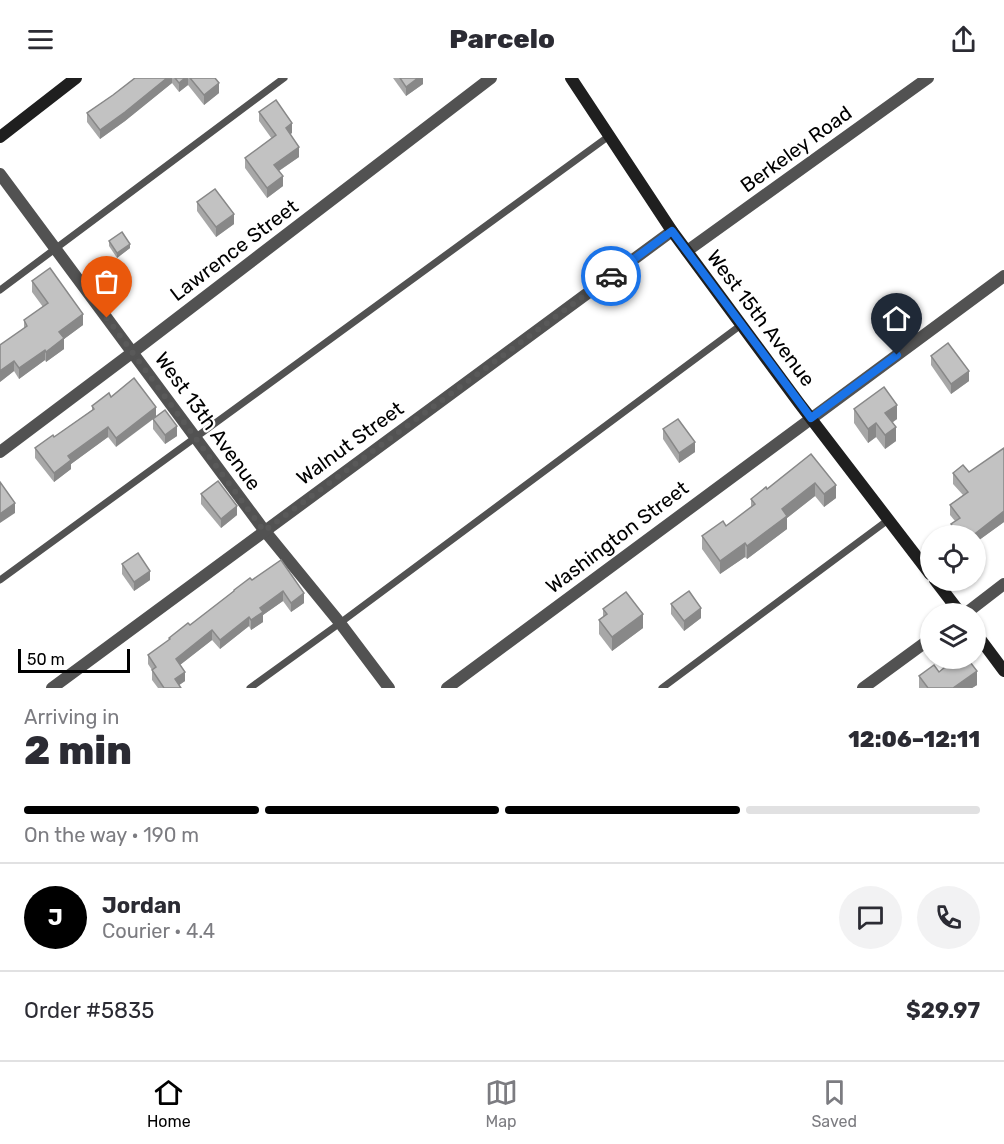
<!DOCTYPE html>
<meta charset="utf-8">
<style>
:root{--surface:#fff;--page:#f2f2f3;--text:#2b2b33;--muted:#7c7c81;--line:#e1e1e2;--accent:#000}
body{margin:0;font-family:Rubik,sans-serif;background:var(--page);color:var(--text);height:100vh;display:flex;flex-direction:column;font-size:22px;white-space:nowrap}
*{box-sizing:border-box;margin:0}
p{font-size:20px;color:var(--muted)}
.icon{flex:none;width:33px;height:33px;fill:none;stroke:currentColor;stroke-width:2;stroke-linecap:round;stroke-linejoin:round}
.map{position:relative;height:610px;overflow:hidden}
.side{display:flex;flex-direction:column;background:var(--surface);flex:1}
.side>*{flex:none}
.buttons{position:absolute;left:920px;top:447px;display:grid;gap:12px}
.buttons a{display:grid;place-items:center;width:66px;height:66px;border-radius:50%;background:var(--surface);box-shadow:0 2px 4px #0004;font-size:30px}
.scale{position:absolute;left:18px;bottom:15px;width:112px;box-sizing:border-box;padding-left:6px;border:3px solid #000;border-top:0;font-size:16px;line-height:21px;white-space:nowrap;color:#000;-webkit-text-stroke:4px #fff;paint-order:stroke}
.pin{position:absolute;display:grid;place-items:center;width:51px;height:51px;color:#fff;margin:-62px -26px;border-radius:50% 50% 50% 0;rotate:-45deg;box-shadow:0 0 6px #0007}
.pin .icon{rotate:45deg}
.courier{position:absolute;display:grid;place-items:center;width:60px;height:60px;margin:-30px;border:4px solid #1a73e8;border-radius:50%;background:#fff;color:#222;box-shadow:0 2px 8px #0007}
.overview em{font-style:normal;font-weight:800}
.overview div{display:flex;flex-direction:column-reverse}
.overview{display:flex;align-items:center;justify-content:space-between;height:102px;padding:0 24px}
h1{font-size:39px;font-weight:800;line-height:45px}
.bar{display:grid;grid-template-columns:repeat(4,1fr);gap:9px 6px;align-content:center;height:72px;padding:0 24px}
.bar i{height:8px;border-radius:4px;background:var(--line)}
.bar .active{background:var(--accent)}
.bar p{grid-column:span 4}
.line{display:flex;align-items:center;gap:15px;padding:0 24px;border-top:2px solid var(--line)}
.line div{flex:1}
.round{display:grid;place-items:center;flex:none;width:63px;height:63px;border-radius:32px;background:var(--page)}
header{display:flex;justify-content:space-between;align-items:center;height:78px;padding:0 24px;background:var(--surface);font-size:27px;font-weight:800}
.tab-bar{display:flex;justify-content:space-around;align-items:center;height:84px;border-top:2px solid var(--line);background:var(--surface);font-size:16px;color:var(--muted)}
.tab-bar a{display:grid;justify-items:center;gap:3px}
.tab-bar .active{color:var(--accent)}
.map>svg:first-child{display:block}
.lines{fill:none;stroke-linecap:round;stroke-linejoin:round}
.lane{stroke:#525252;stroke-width:7}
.street{stroke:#525252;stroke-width:12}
.secondary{stroke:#1f1f1f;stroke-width:12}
.wall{fill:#a7a7a7}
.shaded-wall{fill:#888}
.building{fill:#c2c2c2;stroke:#888;stroke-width:1.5}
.done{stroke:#595959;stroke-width:6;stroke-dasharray:0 10.8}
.route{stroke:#1a73e8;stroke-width:8}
.labels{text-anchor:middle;stroke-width:4.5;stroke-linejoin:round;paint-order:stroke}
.street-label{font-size:20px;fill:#000;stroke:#fff}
</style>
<header><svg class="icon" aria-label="menu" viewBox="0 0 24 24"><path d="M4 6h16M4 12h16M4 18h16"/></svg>Parcelo<svg class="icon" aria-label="share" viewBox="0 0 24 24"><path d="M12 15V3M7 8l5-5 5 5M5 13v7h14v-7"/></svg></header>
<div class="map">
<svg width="1004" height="610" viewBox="0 0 1004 610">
<rect width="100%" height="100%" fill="#fff"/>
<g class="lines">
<g class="lane">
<polyline points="0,212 284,0"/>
<polyline points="0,502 609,58"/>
<polyline points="250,610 340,545 741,247"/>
<polyline points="662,610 888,442"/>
</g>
<g class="street">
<polyline points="0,96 264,452 340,545 389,610"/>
<polyline points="687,173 928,0"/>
<polyline points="0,374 133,274 491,0"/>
<polyline points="965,536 1004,506"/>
<polyline points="52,610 672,153"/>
<polyline points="447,610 1004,198"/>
<polyline points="863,610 930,561"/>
</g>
<g class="secondary">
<polyline points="571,0 672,153 799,325 930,496"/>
<polyline points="0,59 76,0"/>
<polyline points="935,502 961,536"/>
<polyline points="975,554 1004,593"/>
</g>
</g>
<g class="wall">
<polygon points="135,0 215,0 219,15 204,27 188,7 179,14 172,5 125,43 100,61 87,44 87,35 113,17"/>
<polygon points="393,0 423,0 423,6 406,18"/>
<polygon points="259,34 292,55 290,56 299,79 279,93 283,108 267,120 245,90 245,80 272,61 259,43"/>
<polygon points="197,124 234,146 216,159 197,133"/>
<polygon points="109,163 130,170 117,180 109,168"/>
<polygon points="32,203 83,247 64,261 64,271 46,284 45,282 19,301 14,293 0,304 24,250 24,242 43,229 32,214"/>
<polygon points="931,278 969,303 951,316 931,287"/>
<polygon points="134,300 116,369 108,359 71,386 71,391 54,404 35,380 35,370 54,359 92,332 92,328 111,319"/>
<polygon points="854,331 897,341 892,345 896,363 885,371 876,359 868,365 854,345"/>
<polygon points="153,341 177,358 165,366 153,351"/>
<polygon points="663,351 695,374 679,385 663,361"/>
<polygon points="811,376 836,420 824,429 815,418 787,440 787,451 747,481 745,479 720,496 702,471 702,458 726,448 751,430 751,421 767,411"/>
<polygon points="953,395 1004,444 975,465 975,458 952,458 951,456 951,446 955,443 950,437 950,427 963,417 953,406"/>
<polygon points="201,416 237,437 221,450 201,426"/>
<polygon points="281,482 304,525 291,534 283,523 263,537 263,544 251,552 249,548 220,571 212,562 180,587 185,603 179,607 181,610 158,610 152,602 152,592 148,586 148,577 169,562 169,560 190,547 234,513 234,512 252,502"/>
<polygon points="122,486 150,502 134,513 122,496"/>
<polygon points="671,526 701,540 684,553 671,536"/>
<polygon points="603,531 643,550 612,573 599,556 599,542 603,539"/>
<polygon points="939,594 977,607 972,610 919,610 919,598"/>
</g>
<g class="shaded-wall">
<polygon points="167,0 172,0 172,5 125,43 100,61 100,52"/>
<polygon points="185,0 188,0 188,7 179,14 179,5"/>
<polygon points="418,0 423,0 423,6 406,18 406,9"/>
<polygon points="219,5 219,15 204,27 204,17"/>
<polygon points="292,45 292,55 286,59 286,50"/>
<polygon points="299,69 299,79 274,96 274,87"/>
<polygon points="283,98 283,108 267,120 267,110"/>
<polygon points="234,136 234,146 216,159 216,149"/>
<polygon points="130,166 130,170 117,180 117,175"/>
<polygon points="83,236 83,247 64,261 64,271 46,284 46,274 59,254"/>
<polygon points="45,272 45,282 19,301 19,290"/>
<polygon points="14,283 14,293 0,304 0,293"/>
<polygon points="969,293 969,303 951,316 951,306"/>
<polygon points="897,327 897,341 885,349 885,335"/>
<polygon points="156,329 156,339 116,369 116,360"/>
<polygon points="876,345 876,359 868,365 868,351"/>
<polygon points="177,348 177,358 165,366 165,357"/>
<polygon points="108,349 108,359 71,386 71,391 54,404 54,395 68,378"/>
<polygon points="896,349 896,363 885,371 885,357"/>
<polygon points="695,364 695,374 679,385 679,375"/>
<polygon points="815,405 815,418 787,440 787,451 747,481 747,468 782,431"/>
<polygon points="836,407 836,420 824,429 824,416"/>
<polygon points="15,425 15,435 0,445 0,436"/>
<polygon points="237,428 237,437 221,450 221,441"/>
<polygon points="1004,433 1004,444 975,465 975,458 972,458"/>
<polygon points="745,465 745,479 720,496 720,483"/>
<polygon points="150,493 150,502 134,513 134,504"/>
<polygon points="283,513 283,523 263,537 263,544 251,552 251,542 260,530"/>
<polygon points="304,515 304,525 291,534 291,525"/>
<polygon points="701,530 701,540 684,553 684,543"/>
<polygon points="643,536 643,550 612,573 612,559"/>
<polygon points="249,539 249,548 220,571 220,562"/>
<polygon points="212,552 212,562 176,590 176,581"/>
<polygon points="977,593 977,607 972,610 953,610"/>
<polygon points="185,594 185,603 175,610 175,601"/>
</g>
<g class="building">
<polygon points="135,0 167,0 125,34 100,52 87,35 113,17"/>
<polygon points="175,0 185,0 179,5"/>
<polygon points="190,0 215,0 219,5 204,17"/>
<polygon points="400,0 418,0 406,9"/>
<polygon points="276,22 292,45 286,50 299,69 274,87 283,98 267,110 245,80 276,57 259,34"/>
<polygon points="215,111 234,136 216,149 197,124"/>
<polygon points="122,154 130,166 117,175 109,163"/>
<polygon points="50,190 83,236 59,254 64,260 46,274 45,272 19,290 14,283 0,293 0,267 27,248 24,242 48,225 32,203"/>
<polygon points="948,265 969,293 951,306 931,278"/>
<polygon points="134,300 156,329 116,360 108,349 68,378 71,382 54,395 35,370 53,357 54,359 94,331 92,328 109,315 111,319"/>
<polygon points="884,309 897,327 885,335 896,349 885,357 876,345 868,351 854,331"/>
<polygon points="165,332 177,348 165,357 153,341"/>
<polygon points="678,341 695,364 679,375 663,351"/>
<polygon points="1004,370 1004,433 972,458 960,458 951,446 960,440 950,427 968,414 953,395 963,387 969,394"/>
<polygon points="811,376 836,407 824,416 815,405 782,431 787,438 747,468 745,465 720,483 702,458 723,443 726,448 755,426 751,421 766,409 767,411"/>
<polygon points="218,403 237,428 221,441 201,416"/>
<polygon points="0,404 15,425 0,436"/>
<polygon points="138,475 150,493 134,504 122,486"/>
<polygon points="281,482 304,515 291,525 283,513 260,530 263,534 251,542 249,539 220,562 212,552 176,581 185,594 175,601 181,610 164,610 152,592 156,589 148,577 170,561 169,560 188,545 190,547 234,513 234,512 250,500 252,502"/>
<polygon points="689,513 701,530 684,543 671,526"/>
<polygon points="626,514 643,536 612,559 599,542 607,536 603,531"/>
<polygon points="956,580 967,580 977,593 953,610 928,610 919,598 934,587 939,594"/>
</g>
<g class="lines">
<polyline class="done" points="107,240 264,453 611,198"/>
<polyline class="route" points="611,198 672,153 811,340 897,277"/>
</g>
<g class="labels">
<g class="street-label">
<text transform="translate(796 71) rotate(-36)" y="7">Berkeley Road</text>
<text transform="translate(234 172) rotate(-37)" y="7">Lawrence Street</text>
<text transform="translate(761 240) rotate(53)" y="7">West 15th Avenue</text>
<text transform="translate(208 343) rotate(54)" y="7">West 13th Avenue</text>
<text transform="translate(350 365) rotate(-36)" y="7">Walnut Street</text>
<text transform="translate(617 459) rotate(-37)" y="7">Washington Street</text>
</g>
</g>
</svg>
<div class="buttons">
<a><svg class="icon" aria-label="locate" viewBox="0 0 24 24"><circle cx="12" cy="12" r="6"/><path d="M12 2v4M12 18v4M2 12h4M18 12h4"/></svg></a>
<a><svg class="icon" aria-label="layers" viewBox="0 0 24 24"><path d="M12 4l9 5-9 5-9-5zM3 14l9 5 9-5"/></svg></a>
</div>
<div class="scale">50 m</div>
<div class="pin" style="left:107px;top:240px;background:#ea580c"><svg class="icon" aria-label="bag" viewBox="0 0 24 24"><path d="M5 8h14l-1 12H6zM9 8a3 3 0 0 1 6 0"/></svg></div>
<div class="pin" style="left:897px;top:277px;background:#1f2937"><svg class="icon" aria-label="home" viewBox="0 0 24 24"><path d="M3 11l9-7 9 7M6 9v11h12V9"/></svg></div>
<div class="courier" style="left:611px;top:198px"><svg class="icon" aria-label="car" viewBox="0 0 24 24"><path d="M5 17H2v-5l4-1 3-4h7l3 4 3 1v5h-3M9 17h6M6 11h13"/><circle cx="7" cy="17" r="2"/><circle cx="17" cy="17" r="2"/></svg></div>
</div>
<section class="side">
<div class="overview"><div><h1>2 min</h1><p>Arriving in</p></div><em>12:06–12:11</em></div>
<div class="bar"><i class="active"></i><i class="active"></i><i class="active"></i><i></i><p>On the way · 190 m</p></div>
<div class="line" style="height:108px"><b class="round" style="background:var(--accent);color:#fff">J</b><div><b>Jordan</b><p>Courier · 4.4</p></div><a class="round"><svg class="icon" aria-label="chat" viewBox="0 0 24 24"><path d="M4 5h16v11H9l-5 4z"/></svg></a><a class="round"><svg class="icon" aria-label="phone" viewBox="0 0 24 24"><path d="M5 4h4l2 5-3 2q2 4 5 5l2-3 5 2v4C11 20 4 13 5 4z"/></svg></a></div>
<div class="line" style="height:78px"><div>Order #5835</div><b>$29.97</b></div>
</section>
<nav class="tab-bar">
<a class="active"><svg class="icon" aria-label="home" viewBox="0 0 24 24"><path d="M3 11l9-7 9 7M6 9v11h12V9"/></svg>Home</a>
<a><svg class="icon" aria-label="map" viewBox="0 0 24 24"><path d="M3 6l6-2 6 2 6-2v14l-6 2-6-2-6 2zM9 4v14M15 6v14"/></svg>Map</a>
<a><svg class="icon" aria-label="saved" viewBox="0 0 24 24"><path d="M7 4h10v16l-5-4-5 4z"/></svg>Saved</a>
</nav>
